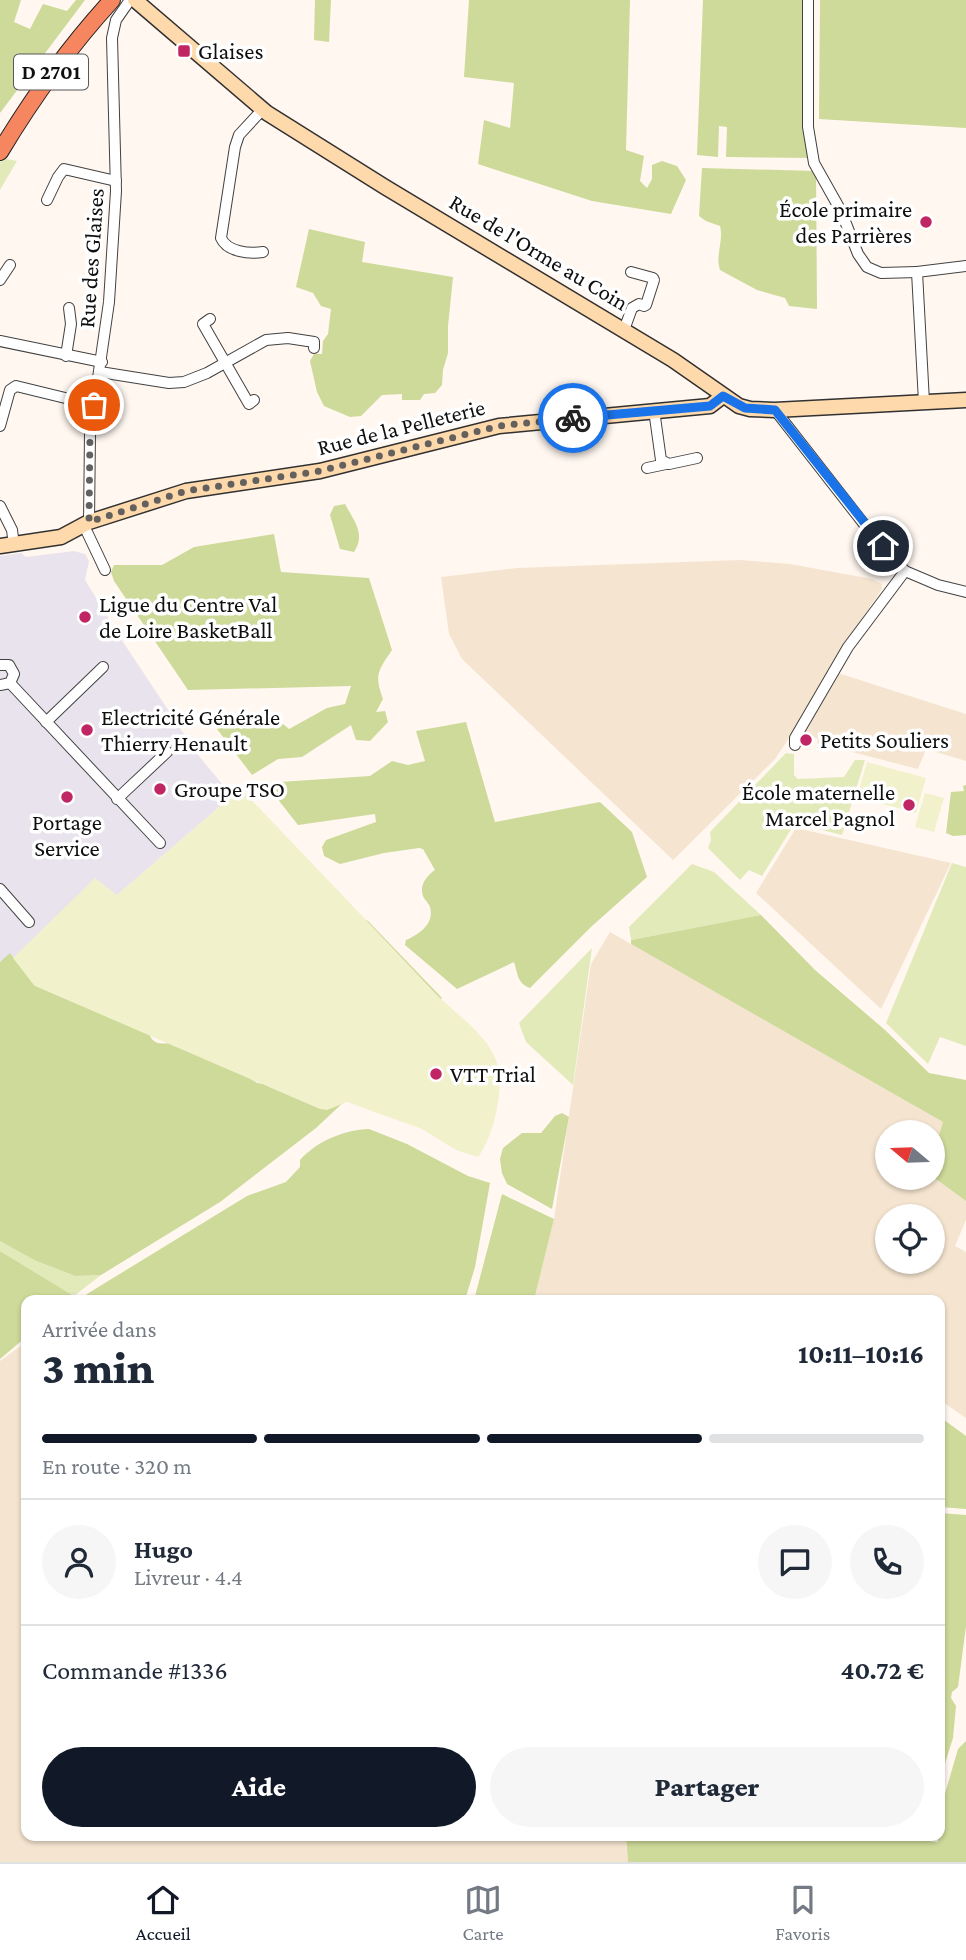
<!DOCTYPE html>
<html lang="fr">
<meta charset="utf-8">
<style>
:root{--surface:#fff;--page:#f6f6f7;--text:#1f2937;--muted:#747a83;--line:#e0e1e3;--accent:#111827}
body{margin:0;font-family:"Crimson Pro",serif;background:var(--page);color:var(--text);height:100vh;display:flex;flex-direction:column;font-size:26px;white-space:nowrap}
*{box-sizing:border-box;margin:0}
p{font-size:23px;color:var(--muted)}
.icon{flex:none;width:38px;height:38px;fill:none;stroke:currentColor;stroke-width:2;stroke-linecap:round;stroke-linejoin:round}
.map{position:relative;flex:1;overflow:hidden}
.panel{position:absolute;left:21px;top:1295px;width:924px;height:546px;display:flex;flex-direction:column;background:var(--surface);border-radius:14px;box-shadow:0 2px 5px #0004}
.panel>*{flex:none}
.needle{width:46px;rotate:289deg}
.buttons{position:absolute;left:875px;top:1120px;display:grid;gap:14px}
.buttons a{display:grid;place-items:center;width:70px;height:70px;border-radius:50%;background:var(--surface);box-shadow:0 2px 5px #0004;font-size:35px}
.pin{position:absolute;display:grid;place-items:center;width:60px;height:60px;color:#fff;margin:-30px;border:4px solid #fff;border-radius:50%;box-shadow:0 2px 7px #0007}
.courier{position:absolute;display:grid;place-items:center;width:70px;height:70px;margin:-35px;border:5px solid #1a73e8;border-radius:50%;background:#fff;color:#222;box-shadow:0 2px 9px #0007}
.overview em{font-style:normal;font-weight:800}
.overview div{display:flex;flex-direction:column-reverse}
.overview{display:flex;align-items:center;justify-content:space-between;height:119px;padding:0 21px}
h1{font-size:46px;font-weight:800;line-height:52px}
.bar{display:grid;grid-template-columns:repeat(4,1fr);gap:10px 7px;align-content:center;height:84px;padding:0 21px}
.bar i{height:9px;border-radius:5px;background:var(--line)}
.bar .on{background:var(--accent)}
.bar p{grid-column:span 4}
.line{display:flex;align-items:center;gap:18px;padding:0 21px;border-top:2px solid var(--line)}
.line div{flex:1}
.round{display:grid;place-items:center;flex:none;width:74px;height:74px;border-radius:37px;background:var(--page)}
.cta{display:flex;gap:14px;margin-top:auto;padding:14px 21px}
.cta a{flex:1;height:80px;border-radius:42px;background:var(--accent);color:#fff;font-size:28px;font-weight:800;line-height:80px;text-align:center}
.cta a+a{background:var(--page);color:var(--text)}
.tab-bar{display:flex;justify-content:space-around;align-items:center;height:98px;border-top:2px solid var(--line);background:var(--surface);font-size:19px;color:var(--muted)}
.tab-bar a{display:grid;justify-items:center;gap:4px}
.tab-bar .on{color:var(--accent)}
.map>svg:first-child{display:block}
.industrial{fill:#e9e3ed}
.farmland{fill:#f5e5d0;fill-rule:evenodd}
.green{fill:#e3eaba}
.forest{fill:#cdda99}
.pitch{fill:#f1f1cc}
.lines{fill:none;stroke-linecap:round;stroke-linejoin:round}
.minor-casing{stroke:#424242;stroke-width:12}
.secondary-casing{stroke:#313131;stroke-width:17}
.trunk-casing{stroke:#202020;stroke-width:18}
.minor{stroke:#fff;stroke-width:10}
.secondary{stroke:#fed9ac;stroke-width:14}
.trunk{stroke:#f68660;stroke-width:16}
.done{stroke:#63605e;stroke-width:7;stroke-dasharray:0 12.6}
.route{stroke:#1a73e8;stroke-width:9}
.poi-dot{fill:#bf2663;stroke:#fff;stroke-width:2.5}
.labels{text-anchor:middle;stroke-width:7;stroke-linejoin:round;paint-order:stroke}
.shield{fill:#fff;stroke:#575757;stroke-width:2}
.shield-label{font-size:21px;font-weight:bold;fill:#0f0f0f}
.poi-label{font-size:23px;fill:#0f0f0f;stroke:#fff;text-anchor:start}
.street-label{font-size:23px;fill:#0f0f0f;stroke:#fff}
</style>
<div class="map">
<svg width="966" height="1862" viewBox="0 0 966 1862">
<rect width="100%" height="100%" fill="#fff7f0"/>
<polygon class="industrial" points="74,551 85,554 89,561 85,580 123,642 198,755 232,796 117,895 7,967 0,961 0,556 21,553 26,557"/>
<g class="farmland">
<polygon points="740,560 790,564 872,579 882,584 882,589 836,657 791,735 775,759 673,860 462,659 449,634 441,577 517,568"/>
<polygon points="838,673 966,714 966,761 926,749 918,769 817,743 818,739 803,732"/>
<polygon points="796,828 951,863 881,1009 756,893"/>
<path d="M610,932l333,190 -10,32v-22h-46v46l46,-1 33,24v19l-11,26 11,6v166l-26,-18v-100h-406l20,-81 37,-255zM887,1216h46v46h-46z"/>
<polygon points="26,1342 26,1836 626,1836 628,1862 0,1862 0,1361"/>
</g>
<g class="green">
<polygon points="2,158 17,161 0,190 0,163"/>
<polygon points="786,753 794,754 794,775 798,779 844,777 855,760 865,760 842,835 795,823 762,876 749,870 740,880 708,848 711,840 710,832"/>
<polygon points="952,863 966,867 966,1046 940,1037 928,1064 886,1023"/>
<polygon points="692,864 714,872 761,915 631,940 629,927"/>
<polygon points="592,948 573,1085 526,1042 519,1023"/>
<polygon points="0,1241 34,1260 75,1276 101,1275 74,1296 0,1251"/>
</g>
<g class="forest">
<polygon points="0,0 21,0 14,22 30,29 43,4 67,11 76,0 85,0 0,113"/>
<polygon points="315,0 331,0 329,42 314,40"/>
<polygon points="469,0 630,0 626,150 644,156 640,181 647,188 652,179 652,165 662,161 677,166 686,180 671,214 592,201 478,164 484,120 510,128 514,83 464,77"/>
<polygon points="703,0 812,0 814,158 726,157 727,127 719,126 718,157 697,155"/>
<polygon points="820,0 966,0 966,128 819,119"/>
<path d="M702,168l114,3 1,138 -28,-3 -4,-8 -28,-8 -37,-20c-5,-15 4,-29 0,-44l-14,-5 -7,-5z"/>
<polygon points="309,229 365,242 362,262 453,277 448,326 448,353 443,370 442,385 435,393 424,394 420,400 402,400 402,394 382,395 361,416 350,417 324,406 317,392 310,361 314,354 322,354 323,341 328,334 331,309 321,306 313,293 296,287"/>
<path d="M345,504c9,17 21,30 9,48l-14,-3 -10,-34 4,-9z"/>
<path d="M274,534l7,38 88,6 23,72c-14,21 -18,24 -9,49l-7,13 9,-1 3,11 -18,19 -14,-1 -5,-15 -49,32 -24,2 -26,16 -35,-46 15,-9 9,9 36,-10 12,10 38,-21 18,-4 6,-18 -163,4 -74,-109 -3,-9 3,-7h48l32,-18z"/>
<path d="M466,722l29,100 105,-20 32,30 15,45 -56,50 -61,61c-13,-5 -12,-14 -16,-26l-57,27 -52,-44 1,-5c12,-5 29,-16 24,-33 -1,-3 -4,-6 -6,-9 -6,-11 2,-22 11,-28l-12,-21 -4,-1 -35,5 -44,11 -16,-8 -2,-9 4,-7 50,-18 -1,-8 -77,11 -33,-42 105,-7 22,-15 16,4 17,-4 -9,-30z"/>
<polygon points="966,785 966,835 953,836 946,833 951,792 964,791 963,786"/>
<polygon points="761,915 815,970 885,1030 929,1073 966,1080 966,1201 933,1177 933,1154 943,1122 631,944 631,940"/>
<path d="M363,919l5,2 74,77 -95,101 -31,29 -96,74 -119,73 -26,1 -41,-16 -34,-19v-279l10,-9 24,32 115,48c5,18 25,8 39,6l69,44 13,2z"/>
<polygon points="562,1113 569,1117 552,1209 507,1184 502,1173 500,1159 503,1148 522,1133 541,1133 555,1116"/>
<path d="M369,1129l38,15 61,32 22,7 -15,84 -10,33h-383l5,-6 160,-98 39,-14 14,-15v-7c17,-19 44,-30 69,-31z"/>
<polygon points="502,1194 554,1219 534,1300 474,1300"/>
<polygon points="0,1251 74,1296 68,1300 26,1300 26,1337 0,1359"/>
<polygon points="940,1417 966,1436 966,1509 940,1507"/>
<polygon points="940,1513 966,1515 966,1626 958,1687 952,1692 951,1698 956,1706 953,1738 941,1776"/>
<polygon points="966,1741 966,1862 628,1862 626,1836 886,1836 938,1842 940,1811 958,1749"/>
</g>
<g class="pitch">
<polygon points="867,762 926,778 916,813 857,797"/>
<path d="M244,792c64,67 128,134 191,201 20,21 50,39 61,67 10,24 -2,76 -18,97l-22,-7 -34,-21 -75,-27 -20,8 -7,-1 -285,-123 -22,-28 82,-80 22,17 115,-99z"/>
<polygon points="925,793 944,798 934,832 915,827"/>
</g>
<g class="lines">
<g class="minor-casing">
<g id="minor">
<polyline points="808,0 808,127 814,163 841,211 858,254 867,267 881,273 917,272"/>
<path d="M262,110l-23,25 -4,12 -14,91c6,14 28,16 42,14"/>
<polyline points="47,200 58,177 64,169 116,181"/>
<polyline points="0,280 10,265"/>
<polyline points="210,319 203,324 249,404 254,400"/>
<polyline points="624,330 632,308 639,304 644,306 646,305 654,280 653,278 631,272"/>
<polyline points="0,341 102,362"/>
<polyline points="66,356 71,324 69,308"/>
<polyline points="100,372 169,383 184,382 207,373 266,340 288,338 314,342 314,348"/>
<polyline points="924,402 917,272 966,266"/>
<polyline points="654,410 661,460 669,464 697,458"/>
<polyline points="775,410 871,533 905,571 938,585 966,592"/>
<polyline points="0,426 10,390 16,386 94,405"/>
<polyline points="647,468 666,464"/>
<polyline points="0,506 12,530 14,545"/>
<polyline points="89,522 90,433 109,302 116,191 112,38 116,20 130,0"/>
<polyline points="87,532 105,570"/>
<polyline points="0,665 9,665 14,674 10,683 0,685"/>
<polyline points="10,683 160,843"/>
<polyline points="46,722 103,667"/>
<polyline points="795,745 795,738 848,647 905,571"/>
<polyline points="117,799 167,752"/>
<polyline points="0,889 29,922"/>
</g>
</g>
<g class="secondary-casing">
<g id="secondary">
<polyline points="135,0 267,113 385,187 673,360 739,406 750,409 775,410 966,400"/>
<polyline points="0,546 61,537 89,522 186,491 320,471 499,426 710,406 723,396"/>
</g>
</g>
<g class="trunk-casing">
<path id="trunk" d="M0,152c33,-55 69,-105 112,-152"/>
</g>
<use href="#minor" class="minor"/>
<use href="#secondary" class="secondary"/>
<use href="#trunk" class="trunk"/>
</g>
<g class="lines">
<polyline class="done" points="94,405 90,433 89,522 186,491 320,471 499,426 573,418"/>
<polyline class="route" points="573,418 710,406 723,396 745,408 775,410 883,546"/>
</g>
<g class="poi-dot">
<rect x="177" y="44" width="14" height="14" rx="3.5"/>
<circle cx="926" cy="222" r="7"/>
<circle cx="85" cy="617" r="7"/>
<circle cx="87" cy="730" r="7"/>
<circle cx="806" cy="740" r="7"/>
<circle cx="160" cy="789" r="7"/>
<circle cx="67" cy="797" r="7"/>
<circle cx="909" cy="805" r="7"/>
<circle cx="436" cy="1074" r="7"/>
</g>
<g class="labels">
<rect class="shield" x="14" y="54.5" width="74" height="35" rx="5"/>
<g class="shield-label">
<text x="51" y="79">D 2701</text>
</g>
<g class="poi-label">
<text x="198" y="59">Glaises</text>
<text x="912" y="217" text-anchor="end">École primaire<tspan x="912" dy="26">des Parrières</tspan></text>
<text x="99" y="612">Ligue du Centre Val<tspan x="99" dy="26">de Loire BasketBall</tspan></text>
<text x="101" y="725">Electricité Générale<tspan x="101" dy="26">Thierry Henault</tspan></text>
<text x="820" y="748">Petits Souliers</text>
<text x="174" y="797">Groupe TSO</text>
<text x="895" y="800" text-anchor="end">École maternelle<tspan x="895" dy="26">Marcel Pagnol</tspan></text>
<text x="67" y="830" text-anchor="middle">Portage<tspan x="67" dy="26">Service</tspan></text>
<text x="450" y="1082">VTT Trial</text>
</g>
<g class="street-label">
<text transform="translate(539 252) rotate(31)" y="8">Rue de l'Orme au Coin</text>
<text transform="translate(91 258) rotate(-86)" y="8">Rue des Glaises</text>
<text transform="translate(401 427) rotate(-14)" y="8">Rue de la Pelleterie</text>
</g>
</g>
</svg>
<div class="buttons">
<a><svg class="needle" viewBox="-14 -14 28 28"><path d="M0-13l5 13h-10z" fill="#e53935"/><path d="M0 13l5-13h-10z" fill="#747a83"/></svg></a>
<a><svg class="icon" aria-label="locate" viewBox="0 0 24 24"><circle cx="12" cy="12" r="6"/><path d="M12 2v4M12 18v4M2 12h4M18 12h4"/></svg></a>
</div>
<div class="pin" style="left:94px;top:405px;background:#ea580c"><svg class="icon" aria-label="bag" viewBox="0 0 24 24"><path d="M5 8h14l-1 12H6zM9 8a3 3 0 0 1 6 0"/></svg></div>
<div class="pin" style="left:883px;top:546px;background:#1f2937"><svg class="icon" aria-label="home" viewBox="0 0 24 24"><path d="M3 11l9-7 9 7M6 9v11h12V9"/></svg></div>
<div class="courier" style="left:573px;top:418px"><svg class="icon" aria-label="bike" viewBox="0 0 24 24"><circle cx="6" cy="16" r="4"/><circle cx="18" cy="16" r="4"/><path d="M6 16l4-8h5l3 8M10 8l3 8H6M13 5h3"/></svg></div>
<section class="panel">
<div class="overview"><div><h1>3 min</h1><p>Arrivée dans</p></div><em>10:11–10:16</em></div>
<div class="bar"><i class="on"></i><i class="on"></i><i class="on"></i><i></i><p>En route · 320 m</p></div>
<div class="line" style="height:126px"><a class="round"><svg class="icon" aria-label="person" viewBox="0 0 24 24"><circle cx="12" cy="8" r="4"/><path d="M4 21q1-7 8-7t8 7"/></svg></a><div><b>Hugo</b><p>Livreur · 4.4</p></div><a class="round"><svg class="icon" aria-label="chat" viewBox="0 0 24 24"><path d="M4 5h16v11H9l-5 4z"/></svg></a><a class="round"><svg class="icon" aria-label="phone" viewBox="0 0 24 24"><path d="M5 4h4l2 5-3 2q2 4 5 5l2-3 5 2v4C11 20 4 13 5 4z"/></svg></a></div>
<div class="line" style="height:91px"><div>Commande #1336</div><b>40.72 €</b></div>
<div class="cta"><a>Aide</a><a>Partager</a></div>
</section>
</div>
<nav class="tab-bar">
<a class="on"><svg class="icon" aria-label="home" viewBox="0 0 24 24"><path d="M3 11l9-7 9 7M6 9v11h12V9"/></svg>Accueil</a>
<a><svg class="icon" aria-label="map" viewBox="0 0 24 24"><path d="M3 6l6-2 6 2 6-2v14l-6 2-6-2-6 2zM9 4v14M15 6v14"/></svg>Carte</a>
<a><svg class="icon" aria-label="saved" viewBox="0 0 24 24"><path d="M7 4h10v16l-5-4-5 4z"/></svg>Favoris</a>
</nav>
